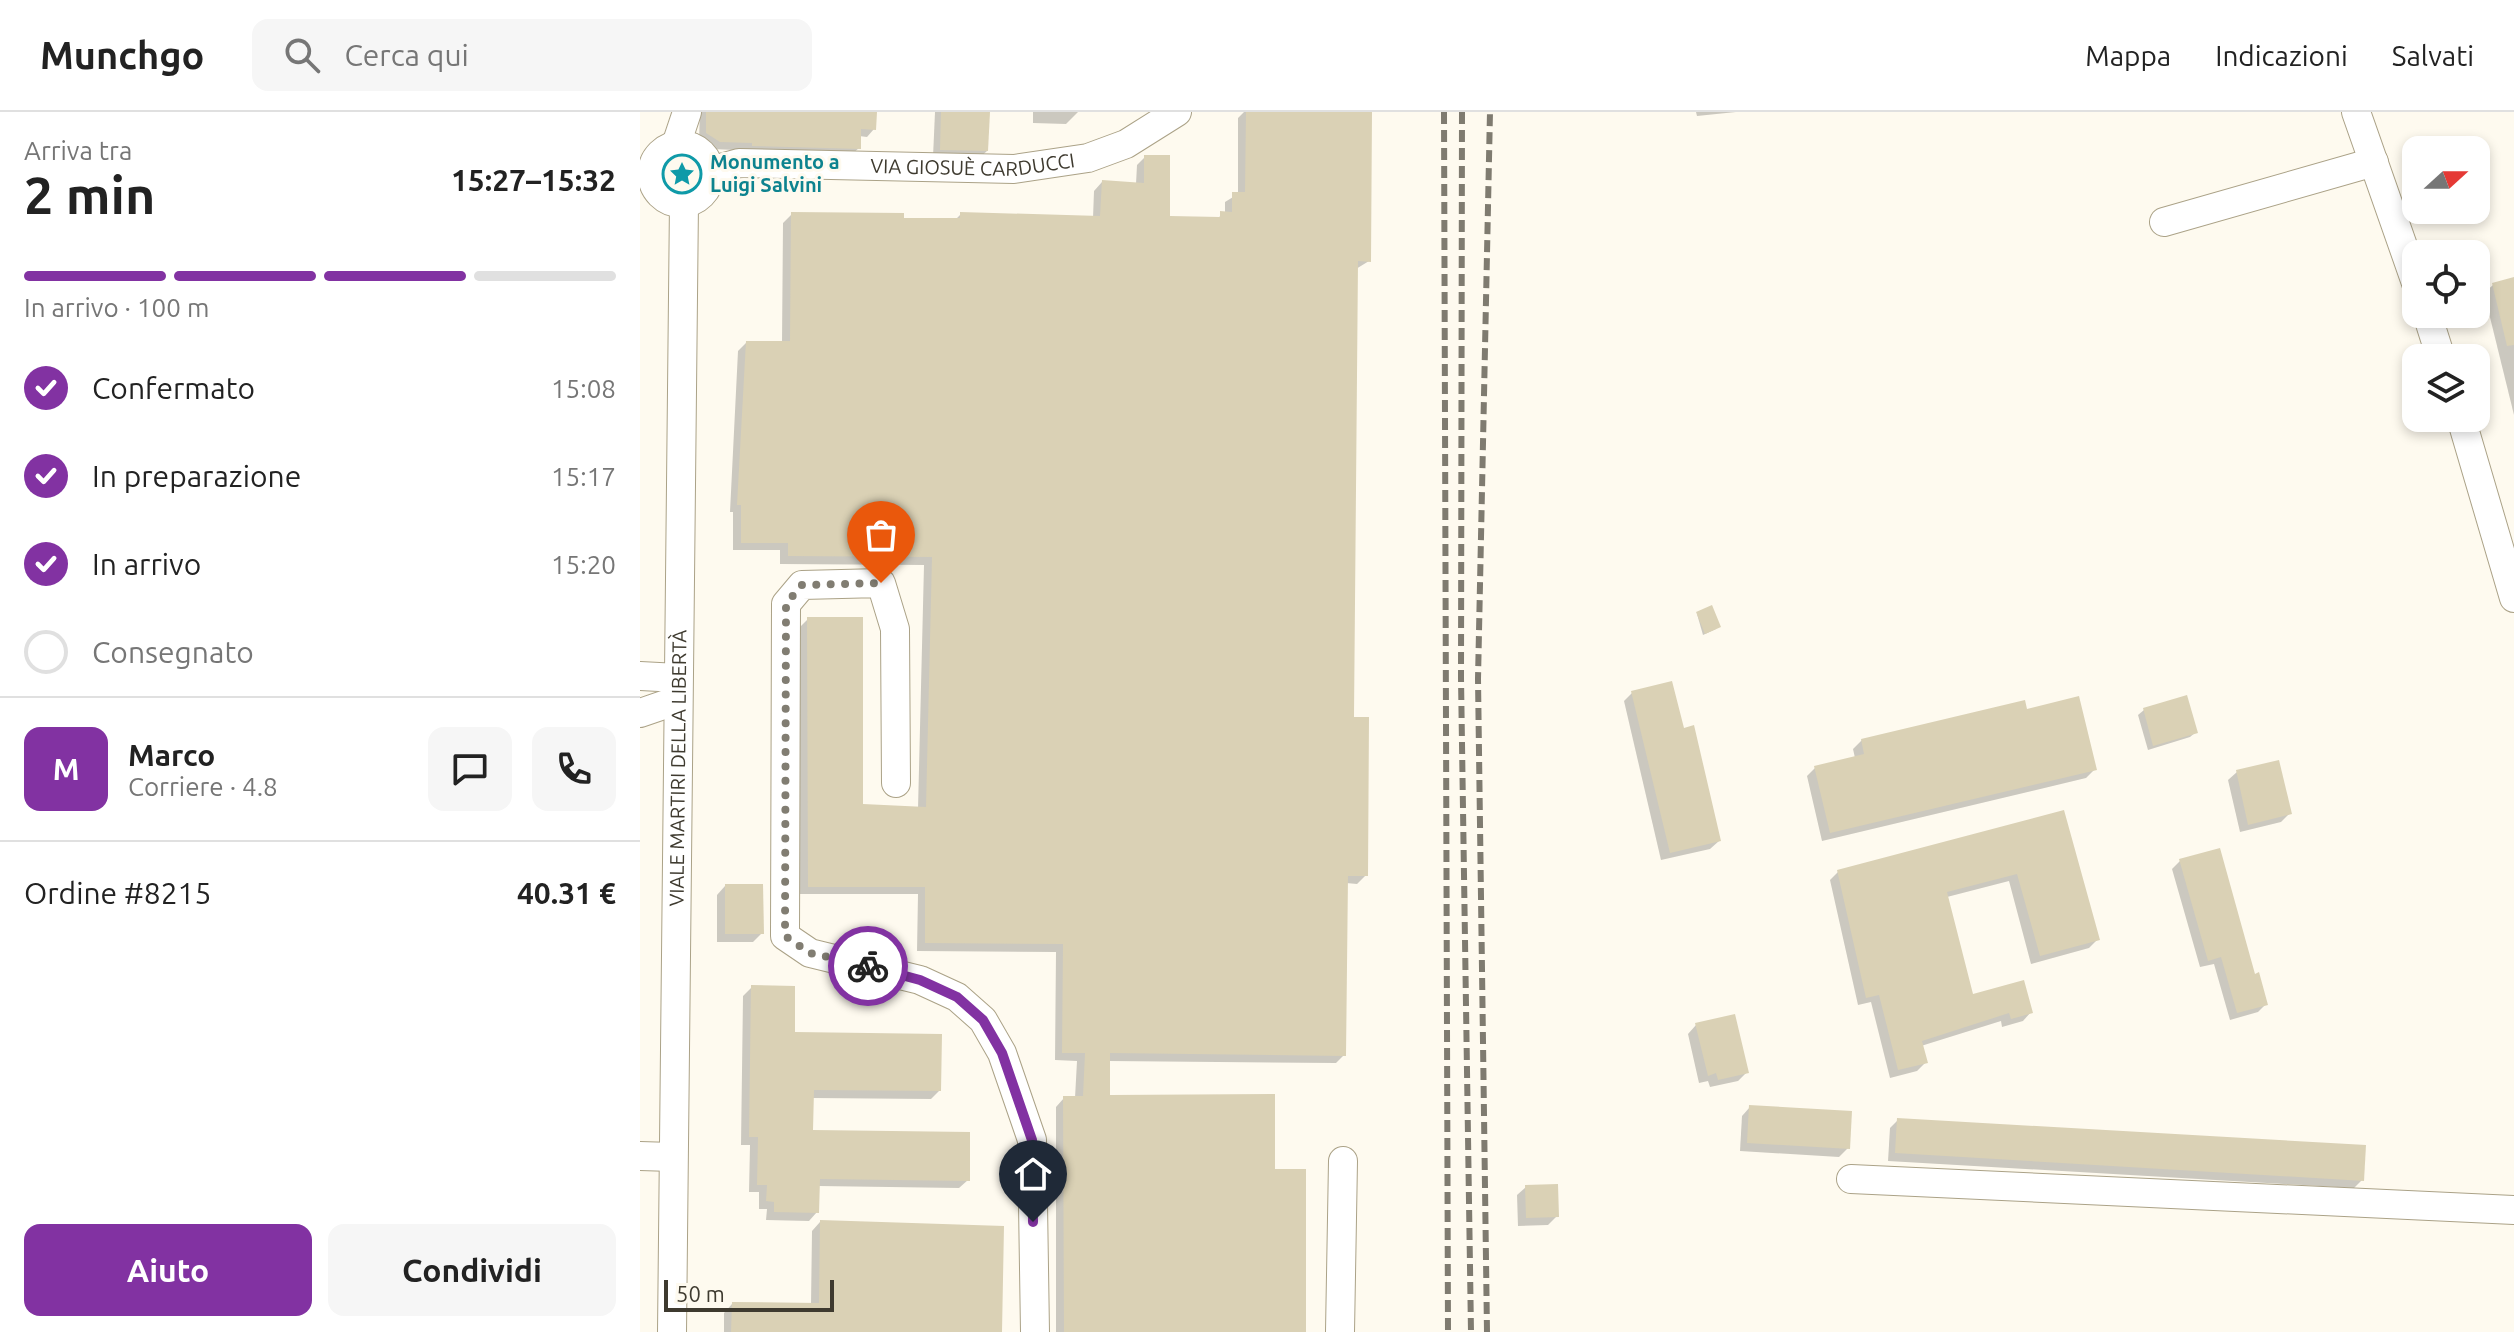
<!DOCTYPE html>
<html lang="it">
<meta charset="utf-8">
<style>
:root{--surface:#fff;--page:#f6f6f6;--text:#222;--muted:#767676;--line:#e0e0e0;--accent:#8232a2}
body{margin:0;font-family:Ubuntu,sans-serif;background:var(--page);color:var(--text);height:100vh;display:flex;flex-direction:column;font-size:30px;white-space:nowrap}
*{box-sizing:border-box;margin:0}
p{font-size:26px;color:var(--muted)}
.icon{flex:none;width:44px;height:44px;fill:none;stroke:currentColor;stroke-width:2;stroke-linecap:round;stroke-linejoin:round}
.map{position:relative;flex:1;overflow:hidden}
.sheet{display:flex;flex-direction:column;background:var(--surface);width:640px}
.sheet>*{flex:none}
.needle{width:52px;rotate:69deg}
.fabs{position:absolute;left:1762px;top:24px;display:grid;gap:16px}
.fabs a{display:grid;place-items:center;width:88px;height:88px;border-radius:16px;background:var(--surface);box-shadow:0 4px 12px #0003;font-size:40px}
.scale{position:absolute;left:24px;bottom:20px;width:170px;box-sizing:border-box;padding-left:8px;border:4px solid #3e3a2f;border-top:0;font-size:22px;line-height:28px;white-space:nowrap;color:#3e3a2f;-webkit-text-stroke:6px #fefaef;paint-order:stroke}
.pin{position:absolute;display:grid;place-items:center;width:68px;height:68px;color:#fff;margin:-82px -34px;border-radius:50% 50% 50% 0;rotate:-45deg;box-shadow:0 0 8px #0007}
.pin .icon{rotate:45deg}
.courier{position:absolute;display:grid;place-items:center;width:80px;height:80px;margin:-40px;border:6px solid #8232a2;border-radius:50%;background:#fff;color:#222;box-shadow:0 2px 10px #0007}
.headline em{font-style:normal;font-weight:600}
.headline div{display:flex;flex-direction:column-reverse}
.headline{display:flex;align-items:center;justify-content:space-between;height:136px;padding:0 24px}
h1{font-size:52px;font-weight:600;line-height:60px}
.bar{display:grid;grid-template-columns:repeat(4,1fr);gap:12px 8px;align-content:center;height:96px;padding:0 24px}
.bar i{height:10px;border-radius:6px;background:var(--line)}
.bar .active{background:var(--accent)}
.bar p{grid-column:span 4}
.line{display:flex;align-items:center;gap:20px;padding:0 24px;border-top:2px solid var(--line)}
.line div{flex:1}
.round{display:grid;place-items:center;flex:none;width:84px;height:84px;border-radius:16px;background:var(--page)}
ol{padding:0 24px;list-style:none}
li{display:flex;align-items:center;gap:24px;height:88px}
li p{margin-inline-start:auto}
li .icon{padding:8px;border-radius:50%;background:var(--accent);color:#fff;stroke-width:4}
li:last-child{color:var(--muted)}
li i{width:44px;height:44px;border:4px solid var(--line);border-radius:50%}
.button{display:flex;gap:16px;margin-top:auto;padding:16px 24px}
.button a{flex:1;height:92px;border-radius:16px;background:var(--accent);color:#fff;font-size:32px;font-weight:600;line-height:92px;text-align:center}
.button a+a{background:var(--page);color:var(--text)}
header{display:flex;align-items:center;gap:48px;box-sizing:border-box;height:112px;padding:0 40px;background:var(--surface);border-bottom:2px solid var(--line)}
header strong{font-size:38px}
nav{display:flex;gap:44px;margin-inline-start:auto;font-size:28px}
.search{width:560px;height:72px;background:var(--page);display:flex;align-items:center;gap:20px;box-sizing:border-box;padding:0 28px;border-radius:16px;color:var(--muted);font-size:30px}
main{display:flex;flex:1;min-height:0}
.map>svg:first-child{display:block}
.shadow{fill:#0003}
.building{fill:#dad1b5}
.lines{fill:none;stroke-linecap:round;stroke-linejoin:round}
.minor-casing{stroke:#aba287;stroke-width:30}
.minor{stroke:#fff;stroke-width:28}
.rail{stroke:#7f7b70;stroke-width:6;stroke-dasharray:12 6;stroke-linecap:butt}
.done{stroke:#817d72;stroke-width:8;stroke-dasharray:0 14.4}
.route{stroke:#8232a2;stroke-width:10}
.labels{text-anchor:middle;stroke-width:6;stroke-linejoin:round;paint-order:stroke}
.culture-label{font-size:20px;font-weight:bold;fill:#0d838f;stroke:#fefaef;text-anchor:start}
.street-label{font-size:20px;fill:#3e3a2f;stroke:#fefaef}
</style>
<header>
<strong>Munchgo</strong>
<div class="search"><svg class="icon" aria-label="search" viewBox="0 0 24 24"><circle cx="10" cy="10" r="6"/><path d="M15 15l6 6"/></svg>Cerca qui</div>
<nav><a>Mappa</a><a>Indicazioni</a><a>Salvati</a></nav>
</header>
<main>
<section class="sheet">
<div class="headline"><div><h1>2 min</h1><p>Arriva tra</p></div><em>15:27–15:32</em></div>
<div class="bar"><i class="active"></i><i class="active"></i><i class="active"></i><i></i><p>In arrivo · 100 m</p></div>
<ol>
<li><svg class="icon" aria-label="check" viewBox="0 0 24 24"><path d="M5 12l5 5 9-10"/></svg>Confermato<p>15:08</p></li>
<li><svg class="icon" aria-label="check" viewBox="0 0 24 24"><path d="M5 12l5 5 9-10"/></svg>In preparazione<p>15:17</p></li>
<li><svg class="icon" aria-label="check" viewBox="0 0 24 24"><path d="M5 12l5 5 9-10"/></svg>In arrivo<p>15:20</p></li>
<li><i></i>Consegnato</li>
</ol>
<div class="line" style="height:144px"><b class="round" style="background:var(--accent);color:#fff">M</b><div><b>Marco</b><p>Corriere · 4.8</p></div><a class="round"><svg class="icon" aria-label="chat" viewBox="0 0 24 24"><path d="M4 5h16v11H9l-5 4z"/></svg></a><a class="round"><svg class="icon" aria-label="phone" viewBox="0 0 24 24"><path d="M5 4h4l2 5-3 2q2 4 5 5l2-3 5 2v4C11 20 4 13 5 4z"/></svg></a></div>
<div class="line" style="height:104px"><div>Ordine #8215</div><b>40.31 €</b></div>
<div class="button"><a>Aiuto</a><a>Condividi</a></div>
</section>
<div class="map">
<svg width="1874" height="1220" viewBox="0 0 1874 1220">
<rect width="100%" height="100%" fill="#fefaef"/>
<g class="shadow">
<polygon points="60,0 235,0 234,17 227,25 219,24 219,36 211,43 72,37 59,28"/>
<polygon points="295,0 348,0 347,39 339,46 293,45"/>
<polygon points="393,0 438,0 426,12 393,11"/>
<polygon points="604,0 730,0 729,149 716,157 712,607 726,763 717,772 706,771 704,943 696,951 468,949 468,985 633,1059 664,1220 416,1220 416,995 424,986 435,986 437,949 415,948 416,840 277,839 278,782 160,782 160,515 168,507 221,694 278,697 284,453 140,452 140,438 93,438 93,400 90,400 98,239 106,231 142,231 143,111 152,102 262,108 315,108 321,102 453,106 454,79 462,70 496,72 497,53 505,45 528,106 576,107 585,101 585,90 598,82 598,6"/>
<polygon points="1056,0 1096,0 1057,4"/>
<polygon points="1874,167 1874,303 1844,181 1853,173"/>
<polygon points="1057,502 1076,517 1063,523"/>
<polygon points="992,581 1042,618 1079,729 1070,737 1021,748 984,589"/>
<polygon points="1504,598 1556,620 1550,625 1508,638 1498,603"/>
<polygon points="1222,628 1455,657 1446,666 1182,729 1167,664 1175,656 1215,646 1213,637"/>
<polygon points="1597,660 1649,702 1641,710 1600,720 1588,668"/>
<polygon points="1423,701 1457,828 1449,836 1391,852 1369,769 1307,785 1332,885 1391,900 1383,909 1362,915 1361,909 1281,934 1286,950 1277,959 1250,966 1231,890 1218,893 1190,768 1198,760"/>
<polygon points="1540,749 1613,864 1626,892 1618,900 1590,908 1574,852 1560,855 1532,757"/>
<polygon points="85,774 122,821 113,830 77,830 77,783"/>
<polygon points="112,875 153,922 299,979 291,987 172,986 171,1020 328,1068 319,1076 178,1074 177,1100 169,1109 126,1108 127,1097 119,1097 119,1080 109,1080 110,1033 101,1033 103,884"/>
<polygon points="1056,913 1107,960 1098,969 1070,975 1068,969 1059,971 1048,922"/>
<polygon points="1110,995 1208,1036 1199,1045 1100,1039 1102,1004"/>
<polygon points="1258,1008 1722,1068 1714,1076 1248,1049 1250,1016"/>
<polygon points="886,1075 917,1104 908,1113 878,1114 877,1083"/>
<polygon points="180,1110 360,1220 84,1220 84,1201 92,1192 171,1193 172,1119"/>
</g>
<g class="building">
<polygon points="66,0 237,0 236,18 221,17 221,37 112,34 112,31 80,30 66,21"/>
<polygon points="301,0 350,0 348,39 300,38"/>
<polygon points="606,0 732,0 731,150 718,149 714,605 729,605 728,764 708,764 706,944 470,941 470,983 635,982 635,1057 666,1057 666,1220 424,1220 423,984 443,984 445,941 422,941 423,832 285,831 285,775 168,775 167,505 223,505 223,692 286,695 292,445 148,444 148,431 101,431 101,393 97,393 106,229 150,229 151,100 264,101 264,106 320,106 320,100 460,104 462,68 504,71 504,43 530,43 530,104 580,105 580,99 592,100 592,80 605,80"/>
<polygon points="1874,165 1874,233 1867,234 1852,171"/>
<polygon points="1072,493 1081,515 1065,522 1056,500"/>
<polygon points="1032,569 1044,616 1054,613 1081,729 1030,741 991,579"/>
<polygon points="1547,583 1558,621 1513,634 1503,596"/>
<polygon points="1439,584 1457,658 1190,721 1174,654 1224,642 1221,627 1385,588 1387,597"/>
<polygon points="1639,648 1652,702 1608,713 1596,658"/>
<polygon points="1424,698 1460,828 1400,844 1377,762 1307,780 1333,882 1384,868 1393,901 1371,907 1369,901 1282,929 1288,951 1258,958 1239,883 1226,886 1197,758"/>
<polygon points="1580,736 1615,862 1619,860 1628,893 1597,901 1581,845 1568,849 1539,747"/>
<polygon points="85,772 123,772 124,822 85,822"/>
<polygon points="111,873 155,874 155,920 302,922 301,979 174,978 173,1018 330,1020 330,1069 180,1067 179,1101 134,1100 134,1090 126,1089 127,1073 117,1073 118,1025 109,1025"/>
<polygon points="1095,902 1109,961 1078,968 1076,961 1068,964 1055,911"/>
<polygon points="1109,993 1212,999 1210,1037 1107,1031"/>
<polygon points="1257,1006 1726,1033 1724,1069 1255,1041"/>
<polygon points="918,1072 919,1105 886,1106 885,1073"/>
<polygon points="180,1108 364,1114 362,1220 91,1220 92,1190 179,1191"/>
</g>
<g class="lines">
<g class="minor-casing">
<g id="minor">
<polyline points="1716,0 1776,171"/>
<polyline points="36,33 47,0"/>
<circle cx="41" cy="62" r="29"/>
<path id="s1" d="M70,59l29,-8 275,6 74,-11 38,-14 51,-32"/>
<polyline points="1524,110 1734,50"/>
<polyline points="1787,202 1801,246"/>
<polyline points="1821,306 1874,486"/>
<polyline points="0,564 38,566"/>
<polyline points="0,601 38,588"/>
<polyline points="256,671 255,517 241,471 162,473 146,492 145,824 170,841 280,868 317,885 343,908 362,941 392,1028 395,1220"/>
<polyline points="0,1044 32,1045"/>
<polyline points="1211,1067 1874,1098"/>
<path id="s2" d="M32,1220l12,-1130"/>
<polyline points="700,1220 703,1049"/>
</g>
</g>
<use href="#minor" class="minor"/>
<g class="rail">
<polyline points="804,0 808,1220"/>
<polyline points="822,0 821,566 831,1220"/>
<polyline points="847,1220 838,567 850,0"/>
</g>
</g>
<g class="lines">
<polyline class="done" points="228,854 170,841 145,824 146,492 162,473 241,471"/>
<polyline class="route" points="228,854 280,868 317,885 343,908 362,941 392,1028 393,1110"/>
</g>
<defs>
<g id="sight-ring" transform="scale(2)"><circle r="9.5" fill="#fefaef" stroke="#0f9aa8" stroke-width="1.5"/><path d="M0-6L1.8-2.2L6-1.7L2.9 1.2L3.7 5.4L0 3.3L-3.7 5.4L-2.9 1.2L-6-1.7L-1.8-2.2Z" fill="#0f9aa8"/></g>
</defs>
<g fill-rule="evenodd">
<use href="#sight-ring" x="42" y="62"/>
</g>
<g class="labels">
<g class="culture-label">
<text x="70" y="57">Monumento a<tspan x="70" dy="23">Luigi Salvini</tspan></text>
</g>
<g class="street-label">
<text dy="7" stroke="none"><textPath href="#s1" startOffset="264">VIA GIOSUÈ CARDUCCI</textPath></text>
<text dy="7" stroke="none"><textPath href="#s2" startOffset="564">VIALE MARTIRI DELLA LIBERTÀ</textPath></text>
</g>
</g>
</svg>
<div class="fabs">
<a><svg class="needle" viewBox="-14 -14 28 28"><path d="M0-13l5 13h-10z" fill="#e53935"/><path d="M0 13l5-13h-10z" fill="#767676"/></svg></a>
<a><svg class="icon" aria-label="locate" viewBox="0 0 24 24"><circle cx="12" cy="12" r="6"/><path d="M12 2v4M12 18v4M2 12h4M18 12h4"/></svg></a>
<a><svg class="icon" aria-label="layers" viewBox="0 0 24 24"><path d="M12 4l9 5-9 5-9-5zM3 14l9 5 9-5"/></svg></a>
</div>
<div class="scale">50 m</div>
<div class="pin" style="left:241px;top:471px;background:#ea580c"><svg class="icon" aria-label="bag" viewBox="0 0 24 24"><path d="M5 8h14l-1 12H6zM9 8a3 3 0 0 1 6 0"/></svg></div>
<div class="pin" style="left:393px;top:1110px;background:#1f2937"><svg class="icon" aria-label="home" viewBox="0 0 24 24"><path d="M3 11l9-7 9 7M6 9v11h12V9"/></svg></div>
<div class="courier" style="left:228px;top:854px"><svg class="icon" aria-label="bike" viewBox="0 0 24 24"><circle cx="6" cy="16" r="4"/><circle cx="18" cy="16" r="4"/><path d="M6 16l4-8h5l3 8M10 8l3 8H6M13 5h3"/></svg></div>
</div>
</main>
